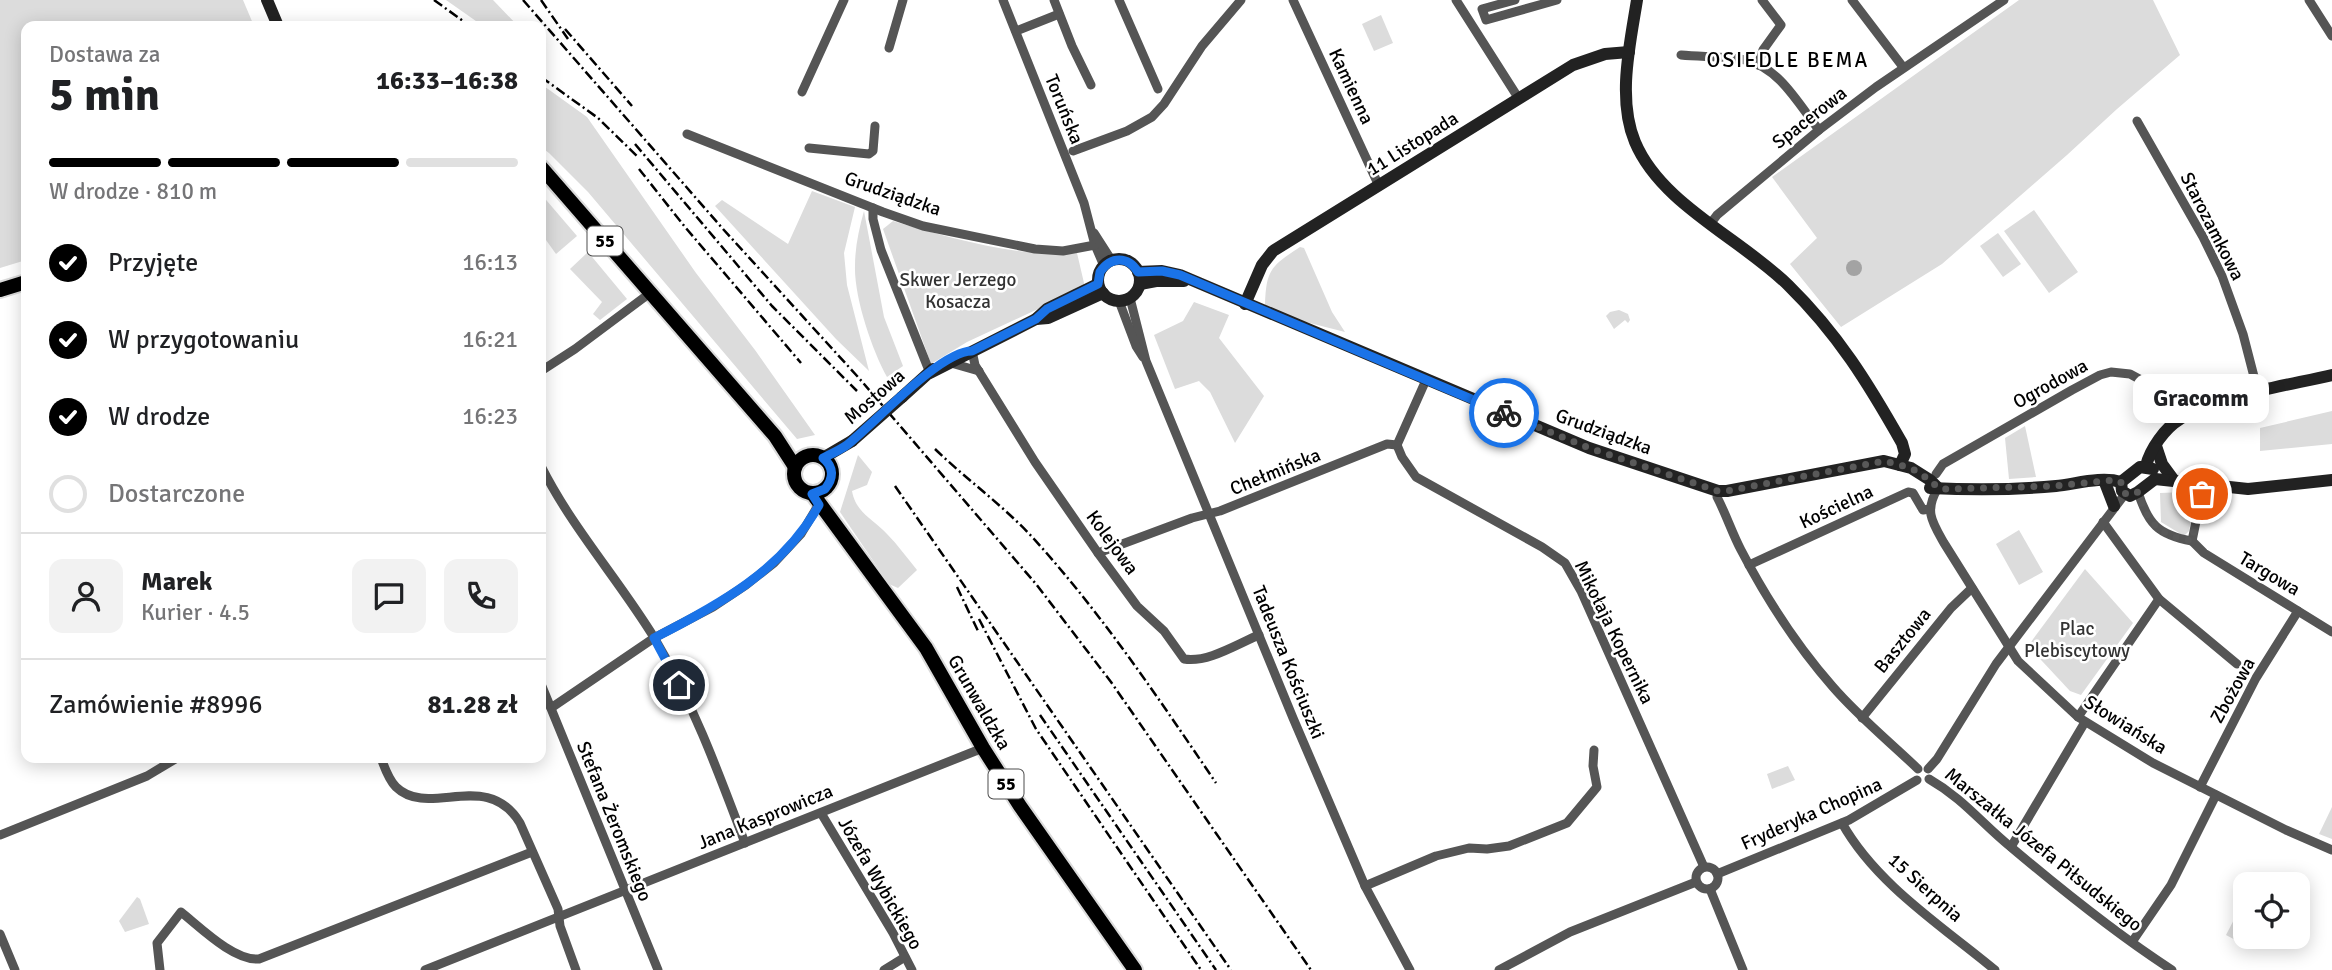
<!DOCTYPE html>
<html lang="pl">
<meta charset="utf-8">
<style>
:root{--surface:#fff;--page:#f2f2f2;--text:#202124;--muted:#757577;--line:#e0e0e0;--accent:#000}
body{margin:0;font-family:Signika,sans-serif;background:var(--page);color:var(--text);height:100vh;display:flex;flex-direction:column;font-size:26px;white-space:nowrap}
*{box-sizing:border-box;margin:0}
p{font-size:23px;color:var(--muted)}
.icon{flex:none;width:38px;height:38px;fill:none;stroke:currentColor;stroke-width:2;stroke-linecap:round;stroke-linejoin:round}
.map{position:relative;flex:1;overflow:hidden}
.drawer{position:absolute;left:21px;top:21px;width:525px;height:742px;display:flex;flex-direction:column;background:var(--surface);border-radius:14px;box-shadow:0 4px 18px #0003}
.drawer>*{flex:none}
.fabs{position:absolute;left:2233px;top:872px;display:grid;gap:14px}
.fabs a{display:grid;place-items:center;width:77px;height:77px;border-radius:14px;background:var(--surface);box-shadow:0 4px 18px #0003;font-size:35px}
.pin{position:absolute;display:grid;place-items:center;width:60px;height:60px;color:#fff;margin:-30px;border:4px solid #fff;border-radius:50%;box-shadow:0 2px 7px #0007}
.courier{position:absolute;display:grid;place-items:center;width:70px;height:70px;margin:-35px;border:5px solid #1a73e8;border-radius:50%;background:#fff;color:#222;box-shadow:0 2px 9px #0007}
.bubble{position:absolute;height:49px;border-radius:14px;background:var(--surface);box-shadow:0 4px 18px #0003;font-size:23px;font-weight:800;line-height:49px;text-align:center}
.headline em{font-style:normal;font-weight:800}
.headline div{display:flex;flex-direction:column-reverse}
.headline{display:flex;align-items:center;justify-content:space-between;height:119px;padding:0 28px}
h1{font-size:46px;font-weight:800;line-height:52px}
.bar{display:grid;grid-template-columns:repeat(4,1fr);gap:10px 7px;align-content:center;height:84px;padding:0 28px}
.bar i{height:9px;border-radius:5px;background:var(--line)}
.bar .active{background:var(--accent)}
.bar p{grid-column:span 4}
.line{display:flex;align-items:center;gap:18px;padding:0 28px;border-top:2px solid var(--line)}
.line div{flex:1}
.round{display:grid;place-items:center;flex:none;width:74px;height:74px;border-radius:14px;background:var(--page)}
ol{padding:0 28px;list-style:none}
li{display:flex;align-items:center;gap:21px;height:77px}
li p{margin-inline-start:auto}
li .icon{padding:7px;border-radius:50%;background:var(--accent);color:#fff;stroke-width:4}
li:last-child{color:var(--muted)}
li i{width:38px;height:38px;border:4px solid var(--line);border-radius:50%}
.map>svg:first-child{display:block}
.green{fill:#dcdcdc}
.water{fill:#a3a3a3}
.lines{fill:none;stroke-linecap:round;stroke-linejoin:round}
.primary-casing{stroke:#dbdbdb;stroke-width:18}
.street{stroke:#555;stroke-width:9}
.secondary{stroke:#222;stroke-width:12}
.primary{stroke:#000;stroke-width:14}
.rail{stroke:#000;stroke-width:2.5;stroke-dasharray:10 3.5 2 3.5;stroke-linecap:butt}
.secondary-bridge{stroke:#222;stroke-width:12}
.done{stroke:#595959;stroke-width:7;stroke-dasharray:0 12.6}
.route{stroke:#1a73e8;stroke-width:9}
.labels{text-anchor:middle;stroke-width:5;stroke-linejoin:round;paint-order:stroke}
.shield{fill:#fff;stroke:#4c4c4c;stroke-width:2}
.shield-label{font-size:18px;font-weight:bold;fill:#000}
.street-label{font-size:19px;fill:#000;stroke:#fff}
.park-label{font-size:19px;fill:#333;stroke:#fff}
.neighbourhood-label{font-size:21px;letter-spacing:2px;fill:#000;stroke:#fff}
</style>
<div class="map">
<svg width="2332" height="970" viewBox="0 0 2332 970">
<rect width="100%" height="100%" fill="#fff"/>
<g class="green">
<polygon points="0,0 243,0 254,26 26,26 26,260 0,268"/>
<polygon points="446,0 493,0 518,26 483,26"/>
<polygon points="2019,0 2153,0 2180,55 2117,109 2067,155 1942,264 1841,327 1790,264 1817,238 1772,177"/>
<polygon points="1381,15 1393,43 1374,51 1362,24"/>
<polygon points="541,84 587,117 696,273 755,350 815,435 797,439 588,192 549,153 541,147"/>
<polygon points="812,191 855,207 844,253 847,285 869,371 836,339 715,206 722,200 788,244"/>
<polygon points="541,194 577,236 556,254 541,233"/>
<polygon points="2034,210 2078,272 2049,293 2004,231"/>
<path d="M864,211l20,106 19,49 -16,11c-15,-27 -33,-80 -32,-111 0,-19 4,-37 9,-55z"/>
<path d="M893,221c54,16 129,38 184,32l7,30 -1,5 -116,54 -36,22 -48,-135z"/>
<polygon points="1998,233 2021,264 2003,277 1980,246"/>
<path d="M1300,247l4,1 28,64 13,20 -43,-11 -37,-16c1,-35 6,-39 35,-58z"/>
<polygon points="588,252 627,299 600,320 593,314 602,302 570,269"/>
<polygon points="1194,302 1229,315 1219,338 1264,396 1235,443 1210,392 1199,381 1175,389 1154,335 1183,321"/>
<polygon points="1619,310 1628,314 1630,320 1628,323 1625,320 1614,329 1606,316 1610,312"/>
<polygon points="2332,411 2332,444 2260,451 2260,428"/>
<polygon points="2025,426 2036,477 2009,479 2005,438"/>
<path d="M858,455l14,17 -5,13 -15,6c4,22 21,28 35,43 11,11 20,24 30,36l-19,18 -9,-4 -49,-72z"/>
<polygon points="2185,492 2196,496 2189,531 2184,536 2161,522 2160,493"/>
<polygon points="2019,530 2043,572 2019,585 1996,544"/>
<polygon points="2085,569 2133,623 2081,695 2070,691 2028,646"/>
<polygon points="1788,766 1795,780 1772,789 1767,774"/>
<polygon points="2332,807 2332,839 2319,834"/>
<polygon points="137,897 140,899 149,924 125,932 119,921"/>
<polygon points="2240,908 2245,910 2245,936 2256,936 2250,948 2226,935"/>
</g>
<circle class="water" cx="1854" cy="268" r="8"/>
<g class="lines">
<g class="primary-casing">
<g id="primary">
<polyline points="541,167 775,436 795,467"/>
<polyline points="0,290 26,282"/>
<circle cx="813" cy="474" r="19"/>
<polyline points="812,493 926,648 983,748 1020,806 1135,970"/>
</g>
</g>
<g class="street">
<polyline points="1003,0 1084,203 1095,245 1104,266"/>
<polyline points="1054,0 1072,46 1091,85"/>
<polyline points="1119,0 1158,89"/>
<polyline points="1293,0 1379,186"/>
<polyline points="1456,0 1519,99"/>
<polyline points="1515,0 1482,9 1486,20 1557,0"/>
<polyline points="1852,0 1903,67"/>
<polyline points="2309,0 2332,36"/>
<polyline points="1016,31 1059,14"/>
<polyline points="889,48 903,0"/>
<path d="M1681,55c21,2 45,1 65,5 34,8 53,45 73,70"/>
<polyline points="1758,65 1763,50 1781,25 1762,0"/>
<polyline points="802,92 844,0"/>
<polyline points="2137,121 2203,237 2222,276 2243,334 2258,392"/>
<polyline points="687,134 883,212 923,226 1035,249 1063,251 1095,245"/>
<polyline points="809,148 869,154 873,151 875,126"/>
<polyline points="1073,151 1127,131 1152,117 1164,104 1202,46 1241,0"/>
<polyline points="873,208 873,219 881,250 930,373"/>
<polyline points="1711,223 1717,215 1819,130 1876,87 2004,0"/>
<polyline points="1094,233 1112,261"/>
<polyline points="1130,298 1146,361 1293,718 1365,886 1410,970"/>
<polyline points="1119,301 1136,346 1143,357"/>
<path d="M972,351l3,14 60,97 63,91 39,53 27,25 20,28c24,4 53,-15 75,-24"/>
<polyline points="951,363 979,371"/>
<polyline points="541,371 575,349 650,293"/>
<polyline points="1397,445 1402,457 1416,477 1542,547 1565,563 1581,591 1704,867"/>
<polyline points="1397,445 1426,380"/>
<path d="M541,466c31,62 78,114 114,173 38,64 64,135 90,204"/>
<polyline points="1936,474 1943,464 2072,390 2100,375 2111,372 2130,374 2143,381 2163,398 2178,420"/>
<polyline points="2204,482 2192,541 2204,553 2332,632"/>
<path d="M1938,488c-14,23 -6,34 6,55l74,118 60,56 75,46 133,67 46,20"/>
<path d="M1718,491l-1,6c9,17 15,36 24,53 25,48 56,96 92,137 26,30 57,55 85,82"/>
<path d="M2138,492c10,32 20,43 54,49"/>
<polyline points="2103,522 2159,599 2237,664"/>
<polyline points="1098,553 1192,518 1220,511 1387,444 1397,445"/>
<polyline points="1749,565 1908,492 1913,493 1923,510 1930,509"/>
<polyline points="541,684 658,970"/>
<polyline points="551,708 654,638 713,607 746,585 774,563 801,534 819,504"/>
<polyline points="2078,717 2159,599"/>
<polyline points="1862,718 1951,608 1972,588"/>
<path d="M381,758c4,10 7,21 15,29 33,32 91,-19 124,36l38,86 2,17 16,44"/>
<polyline points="1928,769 1937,759 1996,664 2125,494"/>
<path d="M1929,779c35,20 53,45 83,69 51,43 104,86 160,122"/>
<polyline points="2200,787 2256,678 2298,611"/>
<polyline points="821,813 893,933 912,970"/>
<path d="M1842,823c34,61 100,103 153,147"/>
<polyline points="0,835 147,776 177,758"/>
<polyline points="2011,847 2085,722"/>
<circle cx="1707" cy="878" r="11"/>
<polyline points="1717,874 1849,820 1917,780"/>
<polyline points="1365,886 1436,856 1469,848 1487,849 1509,846 1567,823 1597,787 1593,766 1594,750"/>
<polyline points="1710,889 1743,970"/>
<polyline points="0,934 15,970"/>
<polyline points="2132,942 2171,885 2216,795"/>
<path d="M160,970l-3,-27 24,-31c20,16 53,49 78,47l273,-107"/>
<polyline points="425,970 983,748"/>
<polyline points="884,970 905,957"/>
<polyline points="1499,970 1570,932 1696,882"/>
</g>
<g class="secondary">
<polyline points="267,0 278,26"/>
<path d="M1637,0c-7,44 -20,99 -2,142 26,62 105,96 153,143 50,49 80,98 114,158l3,11 -5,11"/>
<circle cx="1119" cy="280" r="21"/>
<polyline points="1138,272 1162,271 1180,275 1589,448 1718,491 1727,491 1884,461 1911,468 1930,480 1938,488"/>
<polyline points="1140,284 1156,281 1184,281"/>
<polyline points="1245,304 1262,265 1273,251 1573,65 1605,54 1629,52"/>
<polyline points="1036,319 1048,318 1103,293"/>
<polyline points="930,373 1036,319 1047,309 1098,284"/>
<polyline points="902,397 933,369"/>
<polyline points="2156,446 2162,464 2173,479"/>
<polyline points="823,458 852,441"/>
<path d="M2146,466c4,-17 19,-38 34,-47 36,-23 110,-34 152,-44"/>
<polyline points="2155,479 2248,489 2332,480"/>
<polyline points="2104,480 2114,506"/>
<polyline points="2121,482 2122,491 2130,496 2138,492 2155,479"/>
<polyline points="2121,482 2140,467 2153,469"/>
<path d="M1930,488c42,2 84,2 126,-2 20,-2 45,-10 65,-4"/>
</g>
<use href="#primary" class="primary"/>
<g class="rail">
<polyline points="434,0 470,26"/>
<polyline points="523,0 723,229 858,377 1036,584 1111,682 1311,970"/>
<polyline points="541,0 568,39"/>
<polyline points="565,29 632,106"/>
<polyline points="541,77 598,118 638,157"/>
<polyline points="635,144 772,306 857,391"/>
<polyline points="639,169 685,227 801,363"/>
<path d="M935,449c32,31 69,57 99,90 68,75 125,160 182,244"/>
<polyline points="895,486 1231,970"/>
<polyline points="957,587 978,631"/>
<polyline points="979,619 1036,729 1201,970"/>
<polyline points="1040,715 1216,970"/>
</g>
<polyline class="secondary-bridge" points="852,441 902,397"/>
</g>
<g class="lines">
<path class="done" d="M1504,413l85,35 129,43h9l157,-30 27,7 19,12 8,8 7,1 110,-3 59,-6 7,2c-1,12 8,16 17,10 10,32 20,43 54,49l10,-47"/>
<path class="route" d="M679,685l-25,-47c65,-33 129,-68 165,-133l-7,-11 13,-5c9,-11 9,-22 -2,-31 8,-4 17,-8 24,-13 28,-22 93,-94 125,-94l64,-32 11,-10 51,-25 2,-12c11,-16 28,-16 38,0l24,-1 18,4 324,138"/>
</g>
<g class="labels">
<g class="shield">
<rect x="587.5" y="226.5" width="35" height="29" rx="5"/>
<rect x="988.5" y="769.5" width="35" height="29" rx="5"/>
</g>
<g class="shield-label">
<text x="605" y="247">55</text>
<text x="1006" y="790">55</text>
</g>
<g class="street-label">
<text transform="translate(1352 86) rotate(65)" y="7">Kamienna</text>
<text transform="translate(1065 109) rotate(68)" y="7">Toruńska</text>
<text transform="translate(1809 117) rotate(-38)" y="7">Spacerowa</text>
<text transform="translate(1412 143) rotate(-32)" y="7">11 Listopada</text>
<text transform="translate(893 193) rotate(19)" y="7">Grudziądzka</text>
<text transform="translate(2213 226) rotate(63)" y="7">Starozamkowa</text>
<text transform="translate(2050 383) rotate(-29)" y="7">Ogrodowa</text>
<text transform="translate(874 396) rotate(-41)" y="7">Mostowa</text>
<text transform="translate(1604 431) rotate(20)" y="7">Grudziądzka</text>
<text transform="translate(1275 471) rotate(-22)" y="7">Chełmińska</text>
<text transform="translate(1836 506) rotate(-25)" y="7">Kościelna</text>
<text transform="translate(1113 542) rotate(54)" y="7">Kolejowa</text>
<text transform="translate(2270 573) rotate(31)" y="7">Targowa</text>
<text transform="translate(1615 632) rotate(64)" y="7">Mikołaja Kopernika</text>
<text transform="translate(1902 640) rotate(-51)" y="7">Basztowa</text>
<text transform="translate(1289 662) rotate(68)" y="7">Tadeusza Kościuszki</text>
<text transform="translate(2232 690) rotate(-61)" y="7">Zbożowa</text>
<text transform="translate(980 702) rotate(60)" y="7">Grunwaldzka</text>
<text transform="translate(2126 724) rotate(32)" y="7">Słowiańska</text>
<text transform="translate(1811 813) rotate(-24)" y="7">Fryderyka Chopina</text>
<text transform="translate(765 816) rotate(-22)" y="7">Jana Kasprowicza</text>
<text transform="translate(615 821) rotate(68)" y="7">Stefana Żeromskiego</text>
<text transform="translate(2044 849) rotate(39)" y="7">Marszałka Józefa Piłsudskiego</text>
<text transform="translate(881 883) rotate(60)" y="7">Józefa Wybickiego</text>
<text transform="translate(1926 887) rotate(42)" y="7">15 Sierpnia</text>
</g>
<g class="park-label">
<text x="958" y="286">Skwer Jerzego<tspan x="958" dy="22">Kosacza</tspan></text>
<text x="2077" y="635">Plac<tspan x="2077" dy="22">Plebiscytowy</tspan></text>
</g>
<g class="neighbourhood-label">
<text x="1788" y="67">OSIEDLE BEMA</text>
</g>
</g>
</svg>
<div class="fabs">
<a><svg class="icon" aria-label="locate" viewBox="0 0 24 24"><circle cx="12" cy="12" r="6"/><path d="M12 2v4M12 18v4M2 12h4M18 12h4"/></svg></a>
</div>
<div class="pin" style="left:2202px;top:494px;background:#ea580c"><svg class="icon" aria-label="bag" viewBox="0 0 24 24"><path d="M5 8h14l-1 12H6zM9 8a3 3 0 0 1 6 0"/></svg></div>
<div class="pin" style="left:679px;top:685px;background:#1f2937"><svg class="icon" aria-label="home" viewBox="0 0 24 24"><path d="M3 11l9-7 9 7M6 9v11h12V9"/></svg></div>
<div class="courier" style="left:1504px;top:413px"><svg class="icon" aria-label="bike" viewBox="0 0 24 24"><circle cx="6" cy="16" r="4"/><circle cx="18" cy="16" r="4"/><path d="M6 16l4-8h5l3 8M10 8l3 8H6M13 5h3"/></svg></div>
<div class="bubble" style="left:2133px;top:374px;width:136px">Gracomm</div>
<section class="drawer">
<div class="headline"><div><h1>5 min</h1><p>Dostawa za</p></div><em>16:33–16:38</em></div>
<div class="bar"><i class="active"></i><i class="active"></i><i class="active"></i><i></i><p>W drodze · 810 m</p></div>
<ol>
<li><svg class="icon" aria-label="check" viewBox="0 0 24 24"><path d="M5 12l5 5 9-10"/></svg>Przyjęte<p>16:13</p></li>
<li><svg class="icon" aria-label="check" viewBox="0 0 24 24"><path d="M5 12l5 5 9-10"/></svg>W przygotowaniu<p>16:21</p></li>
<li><svg class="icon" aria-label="check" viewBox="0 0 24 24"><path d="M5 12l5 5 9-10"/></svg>W drodze<p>16:23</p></li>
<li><i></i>Dostarczone</li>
</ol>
<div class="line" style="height:126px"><a class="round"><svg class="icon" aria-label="person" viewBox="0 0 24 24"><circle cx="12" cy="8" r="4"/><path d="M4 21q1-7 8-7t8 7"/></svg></a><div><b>Marek</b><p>Kurier · 4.5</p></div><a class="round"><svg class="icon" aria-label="chat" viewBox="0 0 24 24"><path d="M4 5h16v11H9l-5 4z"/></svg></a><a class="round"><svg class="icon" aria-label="phone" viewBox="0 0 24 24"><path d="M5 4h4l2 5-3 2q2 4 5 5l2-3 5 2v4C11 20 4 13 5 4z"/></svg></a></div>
<div class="line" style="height:91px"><div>Zamówienie #8996</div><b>81.28 zł</b></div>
</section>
</div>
